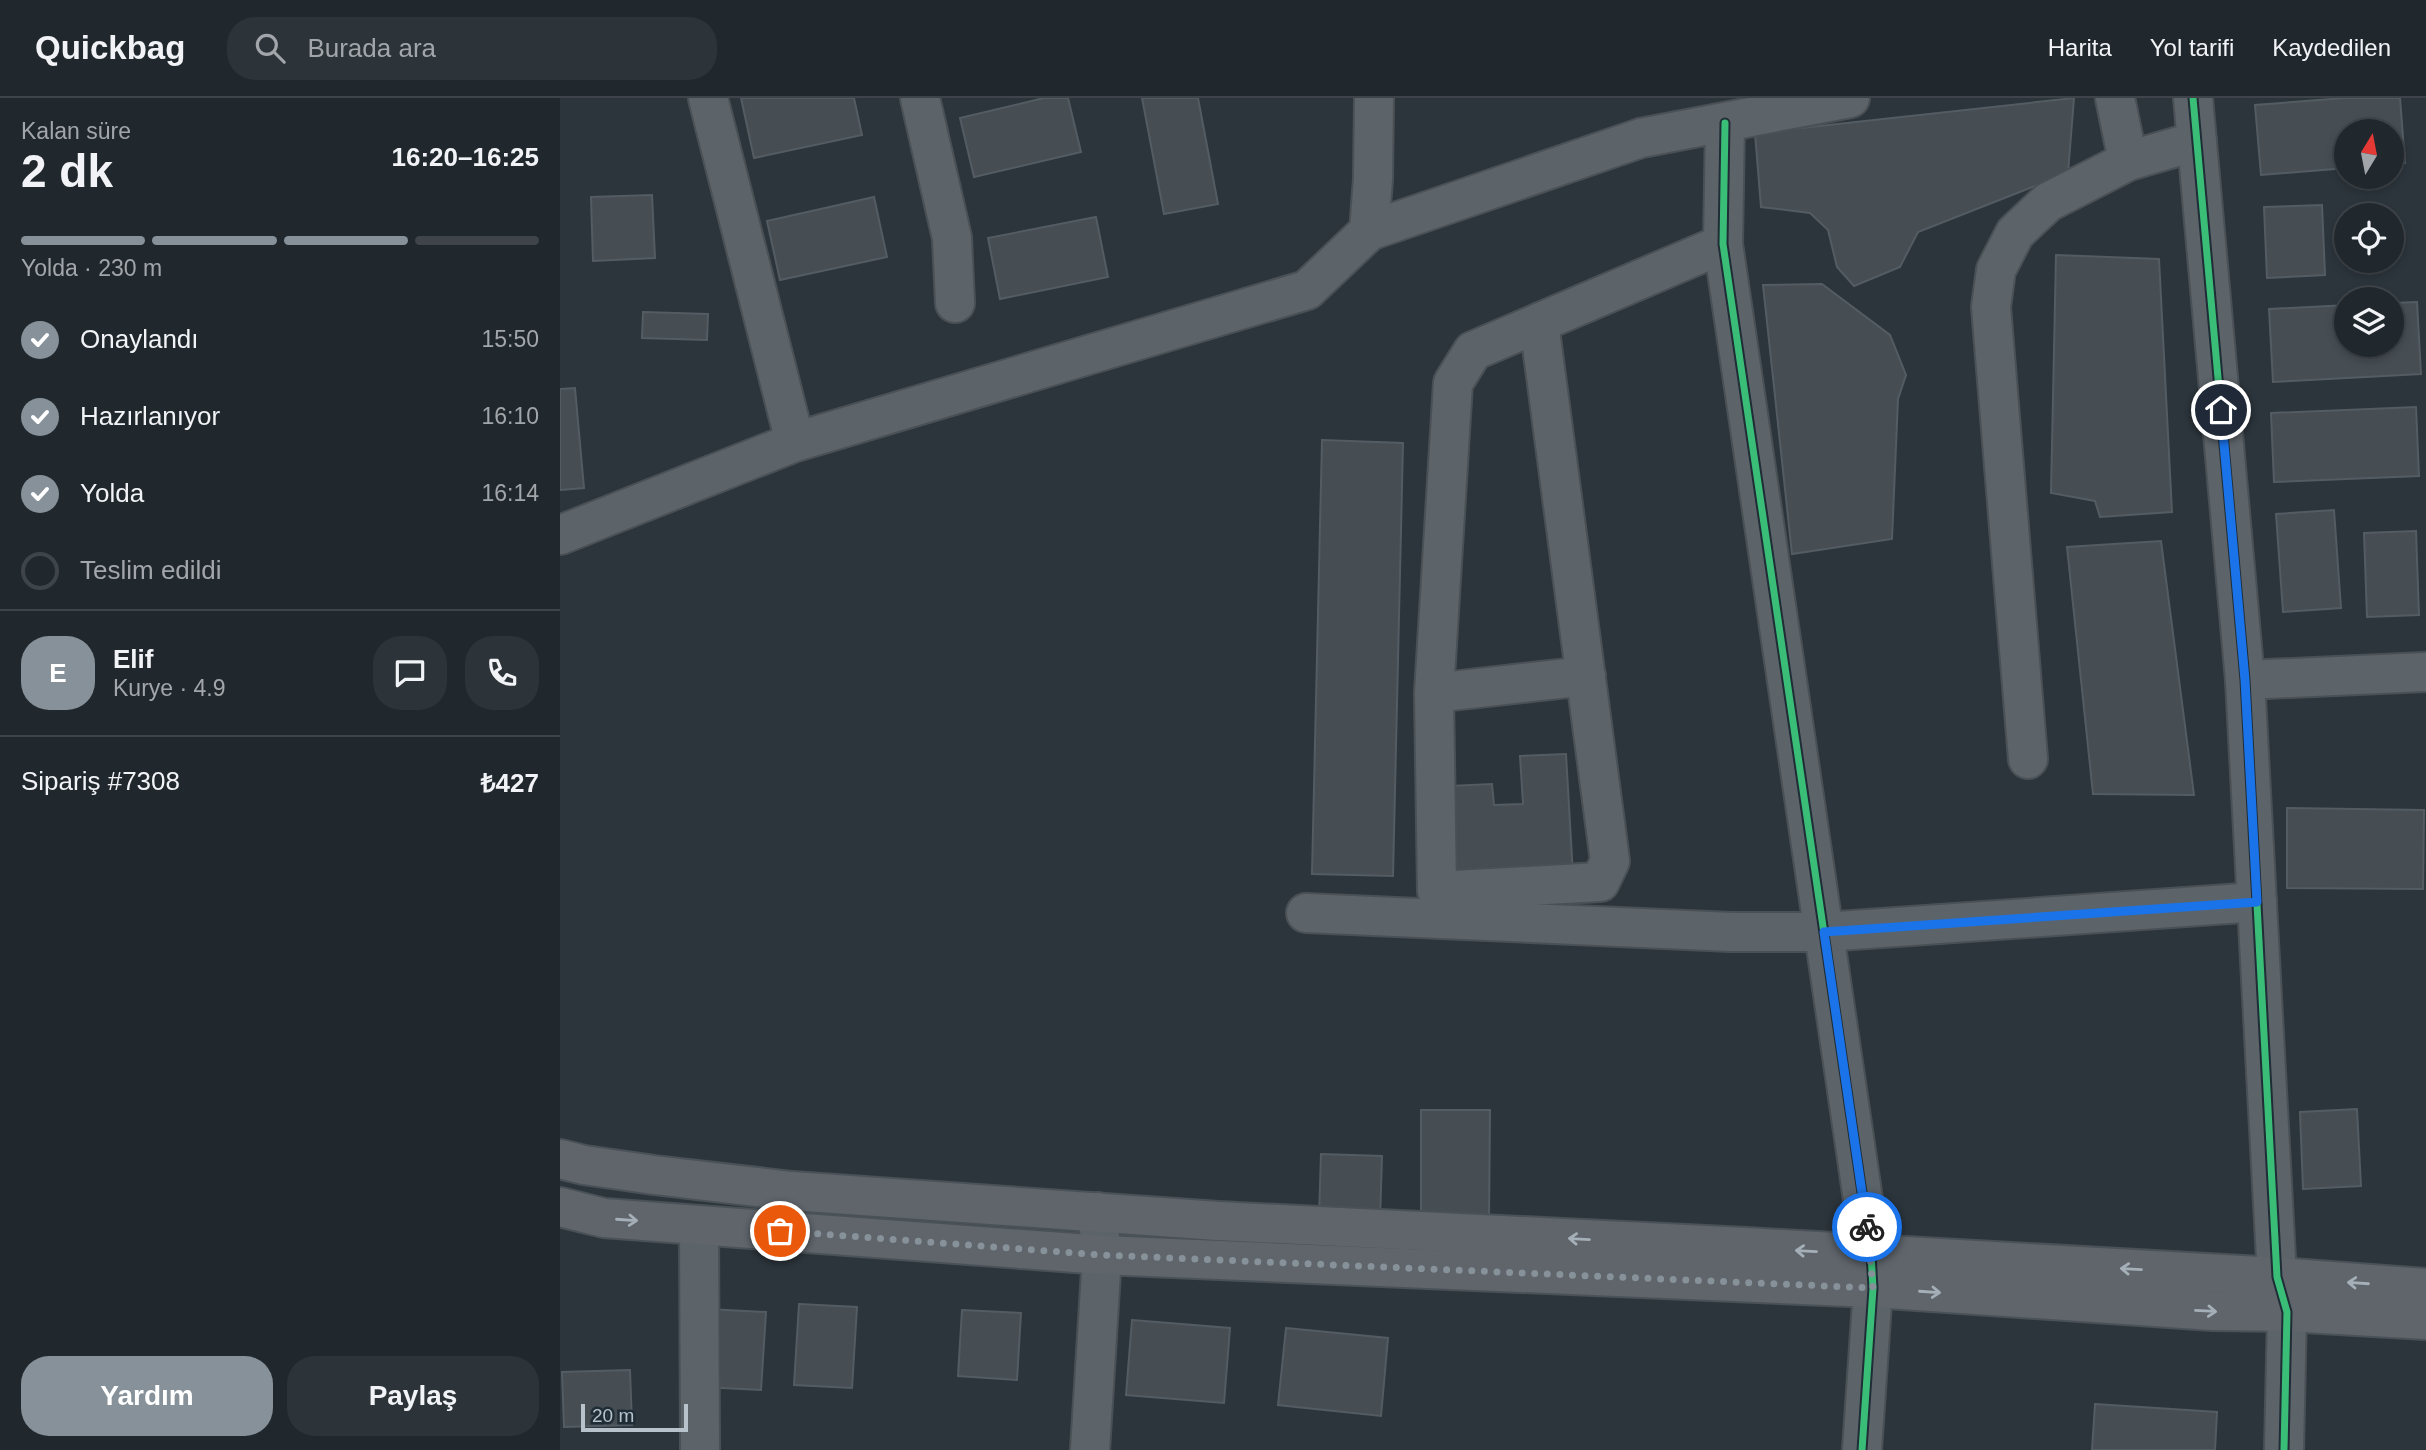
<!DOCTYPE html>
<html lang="tr">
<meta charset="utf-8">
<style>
:root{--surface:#21282d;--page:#2d3439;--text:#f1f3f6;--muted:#a2a6aa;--line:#3e4449;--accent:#869199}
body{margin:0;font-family:Arial,sans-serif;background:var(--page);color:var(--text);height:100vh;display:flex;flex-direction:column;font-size:26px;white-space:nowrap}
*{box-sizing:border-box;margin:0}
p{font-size:23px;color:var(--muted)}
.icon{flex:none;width:38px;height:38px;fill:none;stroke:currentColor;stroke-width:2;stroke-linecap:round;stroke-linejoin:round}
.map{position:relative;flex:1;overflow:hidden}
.panel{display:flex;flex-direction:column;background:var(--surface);width:560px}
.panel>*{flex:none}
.needle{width:46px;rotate:10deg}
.fabs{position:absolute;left:1774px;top:21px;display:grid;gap:14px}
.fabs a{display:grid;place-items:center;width:70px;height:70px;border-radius:50%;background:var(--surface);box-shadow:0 4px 10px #0003,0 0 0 2px var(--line);font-size:35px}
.scale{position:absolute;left:21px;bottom:18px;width:107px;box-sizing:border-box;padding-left:7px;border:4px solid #b7c2cb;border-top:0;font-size:19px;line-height:24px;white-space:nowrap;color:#b7c2cb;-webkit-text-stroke:5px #1f2d37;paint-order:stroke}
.pin{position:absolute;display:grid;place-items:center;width:60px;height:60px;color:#fff;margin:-30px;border:4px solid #fff;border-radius:50%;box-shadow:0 2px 7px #0007}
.courier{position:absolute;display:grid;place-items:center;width:70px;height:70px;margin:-35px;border:5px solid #1a73e8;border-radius:50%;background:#fff;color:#222;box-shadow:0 2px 9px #0007}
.head em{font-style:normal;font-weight:700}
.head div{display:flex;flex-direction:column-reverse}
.head{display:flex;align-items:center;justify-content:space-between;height:119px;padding:0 21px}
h1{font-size:46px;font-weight:700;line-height:52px}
.bar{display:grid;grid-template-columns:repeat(4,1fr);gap:10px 7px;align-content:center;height:84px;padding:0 21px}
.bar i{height:9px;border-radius:5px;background:var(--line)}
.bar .current{background:var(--accent)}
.bar p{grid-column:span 4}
.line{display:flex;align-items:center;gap:18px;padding:0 21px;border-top:2px solid var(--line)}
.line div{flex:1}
.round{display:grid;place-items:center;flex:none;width:74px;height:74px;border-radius:28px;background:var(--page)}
ol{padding:0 21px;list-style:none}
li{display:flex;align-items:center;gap:21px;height:77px}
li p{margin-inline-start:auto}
li .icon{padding:7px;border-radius:50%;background:var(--accent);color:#fff;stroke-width:4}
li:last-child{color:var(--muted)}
li i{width:38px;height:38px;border:4px solid var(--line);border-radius:50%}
.button{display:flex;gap:14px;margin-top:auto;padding:14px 21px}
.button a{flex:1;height:80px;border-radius:28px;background:var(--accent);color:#fff;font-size:28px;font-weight:700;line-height:80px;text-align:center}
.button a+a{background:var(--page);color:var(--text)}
header{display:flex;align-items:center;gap:42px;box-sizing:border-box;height:98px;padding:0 35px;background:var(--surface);border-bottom:2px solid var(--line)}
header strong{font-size:33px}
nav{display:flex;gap:38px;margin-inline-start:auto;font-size:24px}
.search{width:490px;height:63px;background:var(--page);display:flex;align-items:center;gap:18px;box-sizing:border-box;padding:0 24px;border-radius:28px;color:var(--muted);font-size:26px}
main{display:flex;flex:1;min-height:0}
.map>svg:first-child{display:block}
.building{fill:#464d53;stroke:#545c63;stroke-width:2}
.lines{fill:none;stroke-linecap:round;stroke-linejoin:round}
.minor-casing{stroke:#4a5156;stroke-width:42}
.major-casing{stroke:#4a5258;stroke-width:42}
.minor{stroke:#5d6469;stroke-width:38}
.major{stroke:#5f656b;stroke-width:38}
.cycleway-casing{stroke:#1f2d37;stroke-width:11}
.cycleway{stroke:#3abd76;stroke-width:7}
.oneway{stroke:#a5afb8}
.done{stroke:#869199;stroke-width:7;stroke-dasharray:0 12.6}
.route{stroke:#1a73e8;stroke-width:9}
</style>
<header>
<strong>Quickbag</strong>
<div class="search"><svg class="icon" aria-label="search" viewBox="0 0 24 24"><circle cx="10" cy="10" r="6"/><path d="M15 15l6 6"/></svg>Burada ara</div>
<nav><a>Harita</a><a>Yol tarifi</a><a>Kaydedilen</a></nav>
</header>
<main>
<section class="panel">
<div class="head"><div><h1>2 dk</h1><p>Kalan süre</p></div><em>16:20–16:25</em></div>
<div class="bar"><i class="current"></i><i class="current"></i><i class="current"></i><i></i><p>Yolda · 230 m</p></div>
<ol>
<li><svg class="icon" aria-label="check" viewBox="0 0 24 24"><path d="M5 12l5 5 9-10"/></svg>Onaylandı<p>15:50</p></li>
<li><svg class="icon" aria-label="check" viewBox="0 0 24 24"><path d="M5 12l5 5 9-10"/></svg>Hazırlanıyor<p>16:10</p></li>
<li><svg class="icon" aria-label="check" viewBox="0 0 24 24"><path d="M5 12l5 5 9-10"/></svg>Yolda<p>16:14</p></li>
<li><i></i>Teslim edildi</li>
</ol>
<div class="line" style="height:126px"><b class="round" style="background:var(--accent);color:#fff">E</b><div><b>Elif</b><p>Kurye · 4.9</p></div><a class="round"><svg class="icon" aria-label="chat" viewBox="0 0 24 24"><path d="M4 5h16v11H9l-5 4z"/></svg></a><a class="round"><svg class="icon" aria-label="phone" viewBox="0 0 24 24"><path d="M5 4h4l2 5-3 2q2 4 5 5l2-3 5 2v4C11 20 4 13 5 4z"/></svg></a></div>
<div class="line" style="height:91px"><div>Sipariş #7308</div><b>₺427</b></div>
<div class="button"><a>Yardım</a><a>Paylaş</a></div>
</section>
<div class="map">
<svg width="1866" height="1352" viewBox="0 0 1866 1352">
<rect width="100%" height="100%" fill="#2c353c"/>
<g class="building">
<polygon points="181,0 294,0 302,37 194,60"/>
<polygon points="484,0 508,0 521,54 414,79 400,20"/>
<polygon points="582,0 638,0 658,106 604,116"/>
<polygon points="1514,0 1508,75 1358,134 1340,169 1294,188 1277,169 1268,132 1250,115 1201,109 1195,35"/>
<polygon points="1784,0 1840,0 1845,65 1832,66 1832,33 1787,33 1787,70 1701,77 1695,7"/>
<polygon points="92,97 95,160 33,163 31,99"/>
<polygon points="314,99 327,159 220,182 207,123"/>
<polygon points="1762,107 1765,177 1707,180 1704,109"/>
<polygon points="536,119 548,179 440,201 428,140"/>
<polygon points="1496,157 1599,161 1612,414 1540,419 1535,403 1491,395"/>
<polygon points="1262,186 1330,237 1346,277 1338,301 1332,441 1232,456 1203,187"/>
<polygon points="1857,204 1861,276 1713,284 1709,211 1787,207 1787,247 1832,247 1832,205"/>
<polygon points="83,214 148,216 147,242 82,240"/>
<polygon points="15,290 24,390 0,392 0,291"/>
<polygon points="1856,309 1859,378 1714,384 1711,315"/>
<polygon points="762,342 843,345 833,778 752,776"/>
<polygon points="1774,412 1781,510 1723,514 1716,416"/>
<polygon points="1856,433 1859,517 1807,519 1804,435"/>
<polygon points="1601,443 1634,697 1533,696 1507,449"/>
<polygon points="1006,656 1013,777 896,784 890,688 932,686 934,707 963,706 960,658"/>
<polygon points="1727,710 1864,712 1863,791 1727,790"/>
<polygon points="1797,1011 1801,1088 1743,1091 1740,1014"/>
<polygon points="861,1012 930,1012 929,1125 861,1125"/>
<polygon points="761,1056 822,1058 820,1121 759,1119"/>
<polygon points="239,1206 297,1209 292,1290 234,1287"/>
<polygon points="147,1211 206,1214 201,1292 143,1289"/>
<polygon points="402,1212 461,1215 457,1282 398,1278"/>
<polygon points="572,1222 670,1230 664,1305 566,1297"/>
<polygon points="726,1230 828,1240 821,1318 718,1307"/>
<polygon points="70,1272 72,1327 4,1329 2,1274"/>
<polygon points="1535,1306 1657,1314 1655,1352 1532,1352"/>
</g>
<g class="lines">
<g class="minor-casing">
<g id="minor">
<polyline points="148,0 235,344"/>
<polyline points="360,0 392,140 395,205"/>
<polyline points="1555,0 1568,63"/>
<polyline points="1633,0 1685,582 1717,1179 1727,1214 1724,1352"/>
<polyline points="1165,25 1163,146 1311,1156 1313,1190 1302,1352"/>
<polyline points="809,133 1081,40 1290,0"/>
<polyline points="979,225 1050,763 1040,784 877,793 874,595 893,285 913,253 1163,146"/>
<polyline points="0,437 235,344 747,192 809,133 813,81 814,0"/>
<polyline points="1685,582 1866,574"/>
<polyline points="874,595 1026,578"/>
<polyline points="1468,661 1431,209 1436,172 1455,135 1488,104 1568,63 1637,43"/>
<polyline points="746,815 1171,834 1264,834 1697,804"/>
<polyline points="139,1127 140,1352"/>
<polyline points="530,1352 542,1157 537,1114"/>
</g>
</g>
<g class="major-casing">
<g id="major">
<polyline points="0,1061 24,1067 94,1077 232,1093 658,1123 1186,1149 1717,1179 1866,1190"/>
<polyline points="0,1109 44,1120 542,1157 1313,1190 1653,1213 1727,1214 1866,1222"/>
</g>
</g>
<use href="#minor" class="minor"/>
<use href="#major" class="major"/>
<g class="cycleway-casing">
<g id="cycleway">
<polyline points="1633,0 1685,582 1717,1179 1727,1214 1724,1352"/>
<polyline points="1165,25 1163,146 1311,1156 1313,1190 1302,1352"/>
</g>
</g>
<use href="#cycleway" class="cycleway"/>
</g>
<defs><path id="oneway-shaft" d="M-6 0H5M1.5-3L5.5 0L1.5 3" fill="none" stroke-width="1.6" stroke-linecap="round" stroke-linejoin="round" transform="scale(1.75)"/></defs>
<g class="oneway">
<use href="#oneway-shaft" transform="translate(67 1122) rotate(4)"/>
<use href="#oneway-shaft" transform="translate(1019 1141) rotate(-177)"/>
<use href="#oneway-shaft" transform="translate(1246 1153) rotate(-177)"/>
<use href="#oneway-shaft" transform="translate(1571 1171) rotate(-177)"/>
<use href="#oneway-shaft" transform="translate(1798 1185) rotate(-176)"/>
<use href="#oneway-shaft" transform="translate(1370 1194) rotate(4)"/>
<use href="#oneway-shaft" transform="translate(1646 1213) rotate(3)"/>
</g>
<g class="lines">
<polyline class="done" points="220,1133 542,1157 1313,1190 1307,1129"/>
<polyline class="route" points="1307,1129 1264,834 1697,804 1685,582 1661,312"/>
</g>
</svg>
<div class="fabs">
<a><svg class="needle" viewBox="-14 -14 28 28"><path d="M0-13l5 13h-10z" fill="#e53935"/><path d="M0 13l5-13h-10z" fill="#a2a6aa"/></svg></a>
<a><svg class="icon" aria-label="locate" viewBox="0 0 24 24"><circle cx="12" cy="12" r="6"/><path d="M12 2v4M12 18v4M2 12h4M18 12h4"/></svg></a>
<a><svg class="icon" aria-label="layers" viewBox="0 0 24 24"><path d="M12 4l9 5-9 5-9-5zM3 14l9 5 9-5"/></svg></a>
</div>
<div class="scale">20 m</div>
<div class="pin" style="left:220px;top:1133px;background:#ea580c"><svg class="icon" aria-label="bag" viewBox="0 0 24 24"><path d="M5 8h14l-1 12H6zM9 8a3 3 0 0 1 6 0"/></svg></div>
<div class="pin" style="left:1661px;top:312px;background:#1f2937"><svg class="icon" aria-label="home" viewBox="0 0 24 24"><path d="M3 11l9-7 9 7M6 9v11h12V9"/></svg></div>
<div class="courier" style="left:1307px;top:1129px"><svg class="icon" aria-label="bike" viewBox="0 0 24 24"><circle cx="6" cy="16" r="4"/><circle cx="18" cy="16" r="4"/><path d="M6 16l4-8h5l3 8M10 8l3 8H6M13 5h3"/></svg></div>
</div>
</main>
